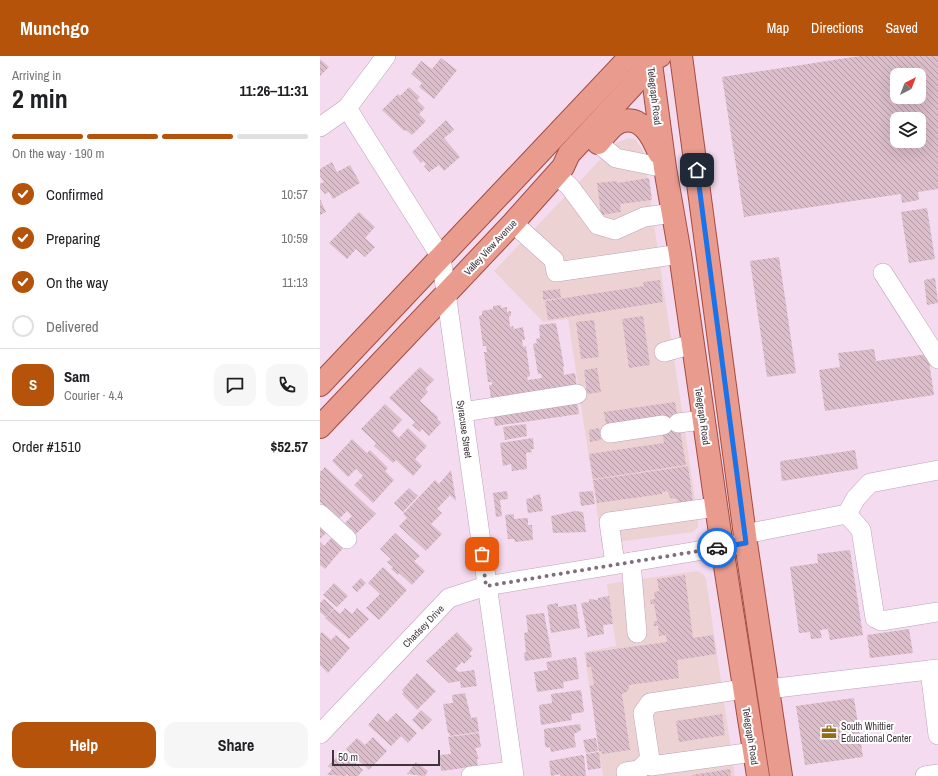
<!DOCTYPE html>
<meta charset="utf-8">
<style>
:root{--surface:#fff;--page:#f6f6f6;--text:#202124;--muted:#757577;--line:#e0e0e0;--accent:#b45309}
body{margin:0;font-family:"Archivo Narrow",sans-serif;background:var(--page);color:var(--text);height:100vh;display:flex;flex-direction:column;font-size:15px;white-space:nowrap}
*{box-sizing:border-box;margin:0}
p{font-size:13px;color:var(--muted)}
.icon{flex:none;width:22px;height:22px;fill:none;stroke:currentColor;stroke-width:2;stroke-linecap:round;stroke-linejoin:round}
.map{position:relative;flex:1;overflow:hidden}
.drawer{display:flex;flex-direction:column;background:var(--surface);width:320px}
.drawer>*{flex:none}
.needle{width:26px;rotate:42deg}
.tools{position:absolute;left:570px;top:12px;display:grid;gap:8px}
.tools a{display:grid;place-items:center;width:36px;height:36px;border-radius:8px;background:var(--surface);box-shadow:0 4px 16px #0002;font-size:20px}
.scale{position:absolute;left:12px;bottom:10px;width:108px;box-sizing:border-box;padding-left:4px;border:2px solid #3f353d;border-top:0;font-size:11px;line-height:14px;white-space:nowrap;color:#3f353d;-webkit-text-stroke:3px #fff;paint-order:stroke}
.pin{position:absolute;display:grid;place-items:center;width:34px;height:34px;color:#fff;margin:-17px;border-radius:8px;box-shadow:0 2px 6px #0006}
.courier{position:absolute;display:grid;place-items:center;width:40px;height:40px;margin:-20px;border:3px solid #1a73e8;border-radius:50%;background:#fff;color:#222;box-shadow:0 1px 5px #0007}
.head em{font-style:normal;font-weight:700}
.head div{display:flex;flex-direction:column-reverse}
.head{display:flex;align-items:center;justify-content:space-between;height:68px;padding:0 12px}
h1{font-size:26px;font-weight:700;line-height:30px}
.bar{display:grid;grid-template-columns:repeat(4,1fr);gap:6px 4px;align-content:center;height:48px;padding:0 12px}
.bar i{height:5px;border-radius:3px;background:var(--line)}
.bar .active{background:var(--accent)}
.bar p{grid-column:span 4}
.line{display:flex;align-items:center;gap:10px;padding:0 12px;border-top:1px solid var(--line)}
.line div{flex:1}
.round{display:grid;place-items:center;flex:none;width:42px;height:42px;border-radius:12px;background:var(--page)}
ol{padding:0 12px;list-style:none}
li{display:flex;align-items:center;gap:12px;height:44px}
li p{margin-inline-start:auto}
li .icon{padding:4px;border-radius:50%;background:var(--accent);color:#fff;stroke-width:4}
li:last-child{color:var(--muted)}
li i{width:22px;height:22px;border:2px solid var(--line);border-radius:50%}
.button{display:flex;gap:8px;margin-top:auto;padding:8px 12px}
.button a{flex:1;height:46px;border-radius:12px;background:var(--accent);color:#fff;font-size:16px;font-weight:700;line-height:46px;text-align:center}
.button a+a{background:var(--page);color:var(--text)}
header{display:flex;align-items:center;gap:24px;box-sizing:border-box;height:56px;padding:0 20px;background:var(--accent);color:#fff}
header strong{font-size:19px}
nav{display:flex;gap:22px;margin-inline-start:auto;font-size:14px}
main{display:flex;flex:1;min-height:0}
.map>svg:first-child{display:block}
.commercial{fill:#edd2d4}
.building{fill:url(#building-back-hatch);fill-rule:evenodd}
.lines{fill:none;stroke-linecap:round;stroke-linejoin:round}
.minor-casing{stroke:#bba3b8;stroke-width:20}
.major-casing{stroke:#a44c40;stroke-width:24}
.minor{stroke:#fff;stroke-width:19}
.major{stroke:#e99b8d;stroke-width:22}
.done{stroke:#7e6f7c;stroke-width:4;stroke-dasharray:0 7.2}
.route{stroke:#1a73e8;stroke-width:5}
.labels{text-anchor:middle;stroke-width:4;stroke-linejoin:round;paint-order:stroke}
.street-label{font-size:10px;fill:#3f353d;stroke:#fff}
.poi-label{font-size:10px;fill:#3f353d;stroke:#fff;text-anchor:start}
</style>
<header>
<strong>Munchgo</strong>
<nav><a>Map</a><a>Directions</a><a>Saved</a></nav>
</header>
<main>
<section class="drawer">
<div class="head"><div><h1>2 min</h1><p>Arriving in</p></div><em>11:26–11:31</em></div>
<div class="bar"><i class="active"></i><i class="active"></i><i class="active"></i><i></i><p>On the way · 190 m</p></div>
<ol>
<li><svg class="icon" aria-label="check" viewBox="0 0 24 24"><path d="M5 12l5 5 9-10"/></svg>Confirmed<p>10:57</p></li>
<li><svg class="icon" aria-label="check" viewBox="0 0 24 24"><path d="M5 12l5 5 9-10"/></svg>Preparing<p>10:59</p></li>
<li><svg class="icon" aria-label="check" viewBox="0 0 24 24"><path d="M5 12l5 5 9-10"/></svg>On the way<p>11:13</p></li>
<li><i></i>Delivered</li>
</ol>
<div class="line" style="height:72px"><b class="round" style="background:var(--accent);color:#fff">S</b><div><b>Sam</b><p>Courier · 4.4</p></div><a class="round"><svg class="icon" aria-label="chat" viewBox="0 0 24 24"><path d="M4 5h16v11H9l-5 4z"/></svg></a><a class="round"><svg class="icon" aria-label="phone" viewBox="0 0 24 24"><path d="M5 4h4l2 5-3 2q2 4 5 5l2-3 5 2v4C11 20 4 13 5 4z"/></svg></a></div>
<div class="line" style="height:52px"><div>Order #1510</div><b>$52.57</b></div>
<div class="button"><a>Help</a><a>Share</a></div>
</section>
<div class="map">
<svg width="618" height="720" viewBox="0 0 618 720">
<defs>
<pattern id="building-back-hatch" width="6" height="6" patternUnits="userSpaceOnUse"><rect width="6" height="6" fill="#dcbdca"/><path d="M-1 5l2 2M0 0l6 6M5-1l2 2" fill="none" stroke="#b49aa5"/></pattern>
</defs>
<rect width="100%" height="100%" fill="#f4dbf0"/>
<g class="commercial">
<polygon points="308,82 315,83 323,94 378,463 378,471 373,476 282,488 248,263 223,266 174,215 296,87"/>
<polygon points="377,515 383,518 386,523 415,720 283,720 264,596 296,590 287,528"/>
</g>
<g class="building">
<path d="M540,0h78v133l-20,3 1,8 -17,3 -1,-9 -157,23 -22,-140zM577,19h22v22h-22zM577,63h22v22h-22z"/>
<polygon points="121,2 137,14 114,43 99,31 102,27 91,18 101,5 112,13"/>
<polygon points="0,3 9,11 0,20"/>
<polygon points="89,31 100,41 97,44 105,52 99,58 106,65 92,79 86,74 84,75 62,54 78,38 80,40"/>
<polygon points="126,64 134,74 124,82 140,101 124,115 119,109 109,116 104,110 106,108 103,105 101,107 92,96"/>
<polygon points="12,106 17,116 30,109 40,127 13,143 9,136 5,138 0,132 0,128 4,126 0,120 0,113"/>
<polygon points="329,122 332,144 300,148 301,156 281,159 277,127 297,125 297,127"/>
<polygon points="0,143 6,156 0,159"/>
<polygon points="607,152 615,203 589,207 581,156"/>
<polygon points="39,156 55,171 45,182 55,191 45,201 36,193 27,203 9,187"/>
<polygon points="459,201 476,317 447,321 430,205"/>
<polygon points="615,222 618,247 607,249 604,224"/>
<polygon points="340,224 343,246 228,264 225,245 324,230 323,226"/>
<polygon points="240,233 241,242 223,244 223,235"/>
<polygon points="181,249 181,252 187,251 187,256 191,255 191,260 189,260 190,271 193,270 194,273 203,271 205,284 202,284 203,291 206,290 210,320 207,321 208,324 222,322 221,318 218,318 213,288 217,287 216,283 220,282 219,269 236,267 244,310 243,311 244,319 255,317 257,330 171,342 169,329 172,329 172,326 168,326 164,296 167,296 166,290 163,290 159,260 162,259 162,255 173,253 173,250"/>
<polygon points="323,260 330,309 309,312 302,263"/>
<polygon points="274,264 279,301 261,303 256,266"/>
<polygon points="554,293 556,305 608,298 614,339 505,355 499,314 520,311 518,297"/>
<polygon points="100,311 114,324 105,333 108,336 100,345 118,361 117,363 121,367 109,380 102,373 100,376 92,369 95,366 69,342"/>
<polygon points="277,312 281,336 267,338 264,314"/>
<polygon points="257,346 259,358 175,370 173,359"/>
<polygon points="355,346 366,409 273,423 269,398 344,387 342,375 286,369 284,356"/>
<polygon points="65,348 82,364 72,375 79,382 88,372 107,390 95,403 102,410 93,420 76,404 73,407 54,390 56,387 41,373"/>
<polygon points="206,368 207,380 185,384 183,371"/>
<polygon points="279,372 281,384 270,386 269,374"/>
<polygon points="213,382 214,393 211,393 212,396 206,397 207,413 192,415 191,408 183,410 180,387"/>
<polygon points="32,383 47,397 50,394 68,412 65,415 74,424 53,447 34,429 43,420 36,413 28,421 12,405"/>
<polygon points="535,394 538,413 462,425 460,408 461,405"/>
<polygon points="368,410 373,446 358,448 357,443 351,442 347,435 342,436 342,438 277,447 273,424"/>
<polygon points="5,411 56,458 35,479 24,468 32,460 27,455 19,463 0,446 0,416"/>
<polygon points="131,414 136,445 130,439 117,453 122,457 111,468 122,478 106,495 79,470 87,462 83,458 115,424 119,428"/>
<polygon points="89,432 98,440 83,456 74,447"/>
<polygon points="187,435 188,443 180,444 182,460 176,461 173,437"/>
<polygon points="273,435 275,448 261,450 259,436"/>
<polygon points="220,438 223,455 208,457 206,443 213,442 213,440"/>
<polygon points="255,455 263,456 266,476 233,477 231,460"/>
<polygon points="194,458 194,463 208,462 208,469 212,469 213,484 195,486 194,483 188,483 185,459"/>
<polygon points="0,468 8,475 0,483"/>
<polygon points="75,477 100,500 94,505 105,515 92,529 79,517 78,519 71,513 73,511 67,506 71,503 60,493"/>
<polygon points="13,480 24,491 5,513 0,509 0,486 4,490"/>
<polygon points="530,494 543,579 510,584 508,573 500,574 502,582 491,583 490,576 479,577 470,511 498,507 497,498"/>
<polygon points="63,511 87,534 59,564 46,552 60,538 48,527"/>
<polygon points="365,519 373,582 393,579 396,598 357,604 359,622 309,629 308,635 302,638 310,694 282,698 282,695 279,696 270,630 274,629 271,611 267,611 266,597 347,586 346,579 339,580 338,570 334,570 334,565 337,565 334,548 331,548 330,544 335,543 334,536 339,535 337,523"/>
<polygon points="41,522 46,527 37,536 32,531"/>
<polygon points="14,527 28,540 17,551 3,539"/>
<polygon points="289,540 293,568 283,569 284,578 268,581 261,547 269,546 269,543 278,544 278,542"/>
<polygon points="4,543 14,552 6,561 0,556 0,547"/>
<polygon points="238,547 238,551 256,548 260,572 231,577 227,549"/>
<polygon points="25,552 32,558 37,552 49,563 29,583 5,562 14,553 20,558"/>
<polygon points="224,557 232,601 205,605 204,597 206,596 204,577 208,576 206,559"/>
<polygon points="589,573 593,597 550,602 547,579"/>
<polygon points="2,576 11,584 16,579 30,592 8,617 0,609 0,578"/>
<polygon points="137,576 153,593 149,598 152,600 144,608 142,606 135,613 139,616 154,614 157,630 141,632 140,625 129,627 106,605"/>
<polygon points="256,601 259,623 243,626 244,632 217,636 214,616 228,614 226,606"/>
<polygon points="97,617 116,635 97,654 82,638 84,636 82,634"/>
<polygon points="261,634 264,656 251,658 252,664 221,669 219,649 232,647 231,638"/>
<polygon points="145,637 151,662 157,661 159,676 130,680 129,677 128,677 123,648 133,647 132,639"/>
<polygon points="534,642 543,701 485,709 476,650"/>
<polygon points="101,654 112,664 102,674 92,664"/>
<polygon points="58,657 67,666 76,657 97,677 88,687 81,680 71,690 48,669"/>
<polygon points="402,658 405,679 359,686 356,665"/>
<polygon points="260,668 261,674 254,678 256,691 231,696 230,691 227,692 225,690 224,673"/>
<polygon points="159,677 161,691 155,692 159,703 157,703 158,710 121,715 119,699 131,698 128,681"/>
<polygon points="53,681 67,695 49,714 26,693 37,682 45,689"/>
<polygon points="276,682 278,695 266,697 263,684"/>
<polygon points="23,695 43,714 38,720 29,720 27,718 26,720 7,719 12,713 8,710"/>
<polygon points="279,696 281,712 268,714 266,698"/>
<polygon points="262,699 264,700 266,720 240,720 240,718 231,720 229,705"/>
<polygon points="96,706 108,715 105,720 87,718"/>
<polygon points="410,713 411,720 372,720 372,719"/>
</g>
<g class="lines">
<g class="minor-casing">
<g id="minor">
<polyline points="27,52 121,201 194,720"/>
<polyline points="0,71 27,52 66,0"/>
<polyline points="278,87 296,102 345,112"/>
<polyline points="236,118 250,131 278,169 295,174 324,161 353,157"/>
<polyline points="193,167 234,204 236,216 360,198"/>
<polyline points="563,217 618,303"/>
<polyline points="344,296 373,288"/>
<polyline points="143,356 257,338"/>
<polyline points="358,367 383,364"/>
<polyline points="290,377 343,369"/>
<polyline points="0,458 27,483"/>
<polyline points="527,458 541,474 555,562 561,565 618,556"/>
<polyline points="425,478 527,458 536,442 550,427 618,414"/>
<polyline points="311,506 317,577"/>
<polyline points="295,508 289,466 396,451"/>
<polyline points="610,614 618,679"/>
<polyline points="424,633 330,647 323,657 331,710 434,696"/>
<polyline points="448,633 618,613"/>
<polyline points="0,678 129,542 166,530 426,487"/>
<polyline points="151,720 193,715"/>
<polyline points="307,720 306,716 319,714 330,703"/>
<polyline points="605,720 618,718"/>
</g>
</g>
<g class="major-casing">
<g id="major">
<polyline points="330,0 345,112 360,198 402,491 438,720"/>
<polyline points="361,0 426,487 461,720"/>
<path d="M278,87c6,-6 13,-18 22,-21 22,-8 33,16 39,31"/>
<polyline points="0,329 306,5 331,4 340,0"/>
<polyline points="0,371 193,167 243,111 249,98 313,29 331,4"/>
</g>
</g>
<use href="#minor" class="minor"/>
<use href="#major" class="major"/>
</g>
<g class="lines">
<polyline class="done" points="162,498 166,530 397,492"/>
<polyline class="route" points="377,114 426,487 397,492"/>
</g>
<defs>
<g id="office-bare" transform="scale(1.2)"><path d="M-6-3h4V-5.5h4V-3h4V5H-6ZM-1-4.5V-3h2v-1.5ZM-6 0V1H6V0Z" fill="#936c15" stroke="#fff" stroke-width="2.5" paint-order="stroke"/></g>
</defs>
<g fill-rule="evenodd">
<use href="#office-bare" x="509" y="676"/>
</g>
<g class="labels">
<g class="street-label">
<text transform="translate(335 40) rotate(83)" y="4">Telegraph Road</text>
<text transform="translate(170 191) rotate(-47)" y="4">Valley View Avenue</text>
<text transform="translate(383 360) rotate(82)" y="4">Telegraph Road</text>
<text transform="translate(145 373) rotate(82)" y="4">Syracuse Street</text>
<text transform="translate(103 570) rotate(-46)" y="4">Chadsey Drive</text>
<text transform="translate(431 680) rotate(81)" y="4">Telegraph Road</text>
</g>
<g class="poi-label">
<text x="521" y="674">South Whittier<tspan x="521" dy="12">Educational Center</tspan></text>
</g>
</g>
</svg>
<div class="tools">
<a><svg class="needle" viewBox="-14 -14 28 28"><path d="M0-13l5 13h-10z" fill="#e53935"/><path d="M0 13l5-13h-10z" fill="#757577"/></svg></a>
<a><svg class="icon" aria-label="layers" viewBox="0 0 24 24"><path d="M12 4l9 5-9 5-9-5zM3 14l9 5 9-5"/></svg></a>
</div>
<div class="scale">50 m</div>
<div class="pin" style="left:162px;top:498px;background:#ea580c"><svg class="icon" aria-label="bag" viewBox="0 0 24 24"><path d="M5 8h14l-1 12H6zM9 8a3 3 0 0 1 6 0"/></svg></div>
<div class="pin" style="left:377px;top:114px;background:#1f2937"><svg class="icon" aria-label="home" viewBox="0 0 24 24"><path d="M3 11l9-7 9 7M6 9v11h12V9"/></svg></div>
<div class="courier" style="left:397px;top:492px"><svg class="icon" aria-label="car" viewBox="0 0 24 24"><path d="M5 17H2v-5l4-1 3-4h7l3 4 3 1v5h-3M9 17h6M6 11h13"/><circle cx="7" cy="17" r="2"/><circle cx="17" cy="17" r="2"/></svg></div>
</div>
</main>
